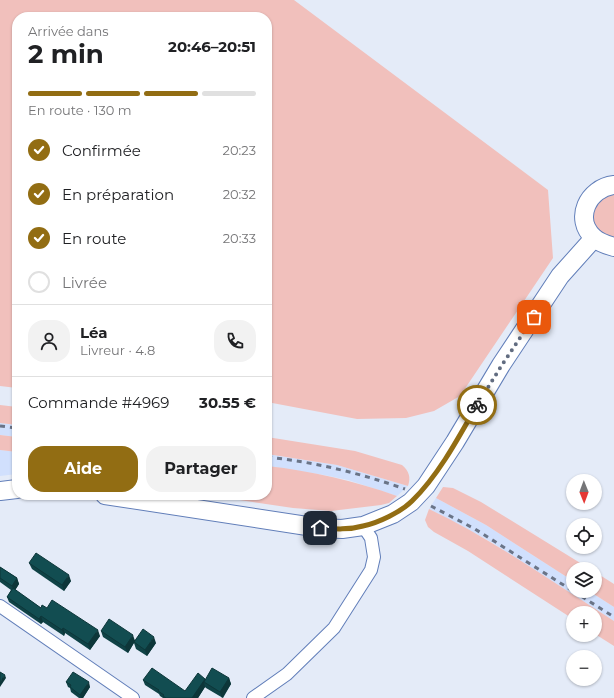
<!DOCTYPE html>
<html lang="fr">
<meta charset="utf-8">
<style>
:root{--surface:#fff;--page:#f2f2f2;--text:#202124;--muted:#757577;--line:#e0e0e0;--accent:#926d13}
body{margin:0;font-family:Montserrat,sans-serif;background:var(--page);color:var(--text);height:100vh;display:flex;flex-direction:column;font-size:15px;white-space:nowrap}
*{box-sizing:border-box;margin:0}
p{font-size:13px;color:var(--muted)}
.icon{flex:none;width:22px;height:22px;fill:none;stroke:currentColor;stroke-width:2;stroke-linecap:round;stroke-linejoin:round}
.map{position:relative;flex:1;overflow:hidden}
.side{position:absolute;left:12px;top:12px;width:260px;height:488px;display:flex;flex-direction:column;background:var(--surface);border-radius:16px;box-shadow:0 1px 3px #0004}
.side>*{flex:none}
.needle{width:26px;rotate:179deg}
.buttons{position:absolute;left:566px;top:474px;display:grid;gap:8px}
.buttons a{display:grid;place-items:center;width:36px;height:36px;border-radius:50%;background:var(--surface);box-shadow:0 1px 3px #0004;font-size:20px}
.pin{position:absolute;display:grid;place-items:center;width:34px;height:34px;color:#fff;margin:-17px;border-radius:8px;box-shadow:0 2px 6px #0006}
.courier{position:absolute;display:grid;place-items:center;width:40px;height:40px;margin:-20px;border:3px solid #926d13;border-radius:50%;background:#fff;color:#222;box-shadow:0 1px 5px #0007}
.summary em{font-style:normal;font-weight:700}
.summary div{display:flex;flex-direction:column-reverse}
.summary{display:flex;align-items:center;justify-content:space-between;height:68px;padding:0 16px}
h1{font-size:26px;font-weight:700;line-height:30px}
.bar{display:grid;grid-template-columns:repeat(4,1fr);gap:6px 4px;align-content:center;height:48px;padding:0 16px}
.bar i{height:5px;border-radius:3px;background:var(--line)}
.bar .on{background:var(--accent)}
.bar p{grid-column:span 4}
.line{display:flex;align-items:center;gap:10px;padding:0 16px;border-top:1px solid var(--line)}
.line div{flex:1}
.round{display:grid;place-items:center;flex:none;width:42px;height:42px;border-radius:16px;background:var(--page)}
ol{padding:0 16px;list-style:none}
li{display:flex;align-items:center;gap:12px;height:44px}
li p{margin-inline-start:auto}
li .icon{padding:4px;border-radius:50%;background:var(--accent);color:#fff;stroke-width:4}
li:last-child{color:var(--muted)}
li i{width:22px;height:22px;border:2px solid var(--line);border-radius:50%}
.button{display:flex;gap:8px;margin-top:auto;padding:8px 16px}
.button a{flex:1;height:46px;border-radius:16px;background:var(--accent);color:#fff;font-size:16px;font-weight:700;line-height:46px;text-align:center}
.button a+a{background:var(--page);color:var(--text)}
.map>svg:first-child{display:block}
.built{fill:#d1e0fd}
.green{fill:#f1c0bc}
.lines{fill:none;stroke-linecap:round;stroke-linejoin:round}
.street-casing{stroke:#617eb9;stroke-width:14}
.secondary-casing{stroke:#617eb9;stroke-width:20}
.street{stroke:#fff;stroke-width:12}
.secondary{stroke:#fff;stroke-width:18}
.rail{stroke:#6a7488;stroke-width:3;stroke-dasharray:5 5;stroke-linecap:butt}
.wall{fill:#0f4246}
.shaded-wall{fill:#0d3639}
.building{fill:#124d51;stroke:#0d3639}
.done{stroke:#616c80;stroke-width:4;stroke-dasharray:0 7.2}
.route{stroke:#926d13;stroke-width:5}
</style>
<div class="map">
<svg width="614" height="698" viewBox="0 0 614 698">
<rect width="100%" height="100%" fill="#e4ebf8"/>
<g class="built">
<polygon points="0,423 17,425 17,437 0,435"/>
<polygon points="0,450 17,452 17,474 0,476"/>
<polygon points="267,454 337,465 408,486 397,496 348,480 324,475 267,466"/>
<polygon points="436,498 486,525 573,581 573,591 589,591 614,607 614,621 491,542 462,526 429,509"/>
</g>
<g class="green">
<polygon points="0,0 294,0 548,190 553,258 460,396 434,411 406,418 357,419 267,402 267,17 17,17 17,388 0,386"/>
<path d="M614,193v46c-6,-2 -13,-4 -17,-9 -6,-10 -6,-26 5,-32 3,-3 8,-4 12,-5z"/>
<polygon points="0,405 17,407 17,425 0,423"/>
<polygon points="0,435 17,437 17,452 0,450"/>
<path d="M267,437l88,14 47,14c7,6 9,12 6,21l-71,-21 -70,-11z"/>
<path d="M267,466c45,5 88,15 130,30l-8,7 -8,2 -50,6 -38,-3 -87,-13h61z"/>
<polygon points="443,487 453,488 481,502 590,569 573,569 573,581 486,525 436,498"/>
<path d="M429,509c65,31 125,74 185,112v25l-19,-12v-21h-22v6l-105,-68 -34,-19 -6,-5 -3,-7z"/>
<polygon points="595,572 614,584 614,607 589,591 595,591"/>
</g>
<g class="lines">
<g class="street-casing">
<g id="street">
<polyline points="0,606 133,698"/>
<polyline points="253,698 287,674 334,628 371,570 374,557 371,538 363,526"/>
</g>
</g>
<g class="secondary-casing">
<g id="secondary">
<path d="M614,185c-26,3 -41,34 -20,53 6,5 13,7 20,9"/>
<polyline points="0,491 17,489"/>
<polyline points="105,495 320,528 342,529 363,526 393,514 411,502 426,486 455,442 501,365 560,276 594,238"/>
</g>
</g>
<use href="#street" class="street"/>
<use href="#secondary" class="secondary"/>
<g class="rail">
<polyline points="0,426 17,428"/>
<path d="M267,457c48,5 92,16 138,32"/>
<polyline points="431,506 475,529 573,591"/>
<polyline points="573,591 614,617"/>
</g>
</g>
<g class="wall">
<polygon points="29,563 71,581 64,591 32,569"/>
<polygon points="0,567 17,578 19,584 15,590 41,608 47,608 100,636 90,650 65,633 64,636 43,622 41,624 9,602 7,597 11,590 0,582"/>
<polygon points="101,631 135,640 156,643 147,656 136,649 134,643 128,653 103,637"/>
<polygon points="229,678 231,684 223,698 206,688 205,687 198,698 163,698 160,696 159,694 145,685 143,680 185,691 205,679"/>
<polygon points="66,682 90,687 83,698 79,698 71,692 70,688 68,687"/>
</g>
<g class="shaded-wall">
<polygon points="69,575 71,581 64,591 62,585"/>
<polygon points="17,578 19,584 14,592 12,586"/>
<polygon points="41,616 43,622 41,624 39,619"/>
<polygon points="63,628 65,633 64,636 62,630"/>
<polygon points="98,630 100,636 90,650 88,644"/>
<polygon points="133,635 135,641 128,653 125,647"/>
<polygon points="154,637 156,643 147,656 145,650"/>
<polygon points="5,675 6,678 0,687 0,682"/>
<polygon points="229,678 231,684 222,698 220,692"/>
<polygon points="205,679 204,682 205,687 198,698 192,698"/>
<polygon points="89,682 90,687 83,698 81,698 80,695"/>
</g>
<g class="building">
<polygon points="36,553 69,575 62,585 29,563"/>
<polygon points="0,567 17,578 12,586 0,578"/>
<polygon points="13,588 41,608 42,605 47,608 52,600 98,630 88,644 63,628 62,630 41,616 39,619 7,597"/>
<polygon points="109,619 133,635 125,647 101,631"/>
<polygon points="143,629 154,637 145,650 134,642"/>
<polygon points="152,668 185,691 198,673 205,679 192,698 166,698 163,696 164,695 158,691 159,690 143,680"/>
<polygon points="212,668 229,678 220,692 204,682"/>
<polygon points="0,672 5,675 0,682"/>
<polygon points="73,672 89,682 80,695 70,687 71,685 66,682"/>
</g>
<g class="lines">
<polyline class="done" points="477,405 502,365 534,317"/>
<path class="route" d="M320,528c15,1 29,2 43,-2 15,-3 38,-14 49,-25 26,-25 47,-64 65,-96"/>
</g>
</svg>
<div class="buttons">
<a><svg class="needle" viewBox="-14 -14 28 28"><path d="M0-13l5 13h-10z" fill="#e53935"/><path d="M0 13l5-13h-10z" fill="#757577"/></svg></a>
<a><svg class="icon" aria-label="locate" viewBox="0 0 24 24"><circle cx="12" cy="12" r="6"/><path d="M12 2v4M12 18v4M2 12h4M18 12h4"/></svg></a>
<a><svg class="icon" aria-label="layers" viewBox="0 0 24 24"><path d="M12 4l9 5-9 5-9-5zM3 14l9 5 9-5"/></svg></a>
<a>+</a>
<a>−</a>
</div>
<div class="pin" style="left:534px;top:317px;background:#ea580c"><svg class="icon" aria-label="bag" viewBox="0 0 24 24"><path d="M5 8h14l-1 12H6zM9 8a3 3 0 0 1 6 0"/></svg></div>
<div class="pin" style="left:320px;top:528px;background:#1f2937"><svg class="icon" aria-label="home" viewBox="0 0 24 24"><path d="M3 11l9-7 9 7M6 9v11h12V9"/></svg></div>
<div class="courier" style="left:477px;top:405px"><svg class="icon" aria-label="bike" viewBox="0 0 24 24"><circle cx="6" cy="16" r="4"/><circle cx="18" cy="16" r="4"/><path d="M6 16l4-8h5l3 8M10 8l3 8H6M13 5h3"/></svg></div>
<section class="side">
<div class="summary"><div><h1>2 min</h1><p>Arrivée dans</p></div><em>20:46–20:51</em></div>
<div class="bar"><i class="on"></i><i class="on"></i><i class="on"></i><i></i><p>En route · 130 m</p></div>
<ol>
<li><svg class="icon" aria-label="check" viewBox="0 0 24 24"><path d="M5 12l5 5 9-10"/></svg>Confirmée<p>20:23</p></li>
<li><svg class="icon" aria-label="check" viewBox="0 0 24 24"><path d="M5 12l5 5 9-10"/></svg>En préparation<p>20:32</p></li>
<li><svg class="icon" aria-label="check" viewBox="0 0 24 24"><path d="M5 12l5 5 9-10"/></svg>En route<p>20:33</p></li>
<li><i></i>Livrée</li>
</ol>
<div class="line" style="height:72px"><a class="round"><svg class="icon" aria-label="person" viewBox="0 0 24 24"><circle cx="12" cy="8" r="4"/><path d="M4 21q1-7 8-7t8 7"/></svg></a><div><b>Léa</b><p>Livreur · 4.8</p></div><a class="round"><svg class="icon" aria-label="phone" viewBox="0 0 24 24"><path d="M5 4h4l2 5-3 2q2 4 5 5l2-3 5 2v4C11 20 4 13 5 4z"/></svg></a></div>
<div class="line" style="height:52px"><div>Commande #4969</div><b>30.55 €</b></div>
<div class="button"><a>Aide</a><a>Partager</a></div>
</section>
</div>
